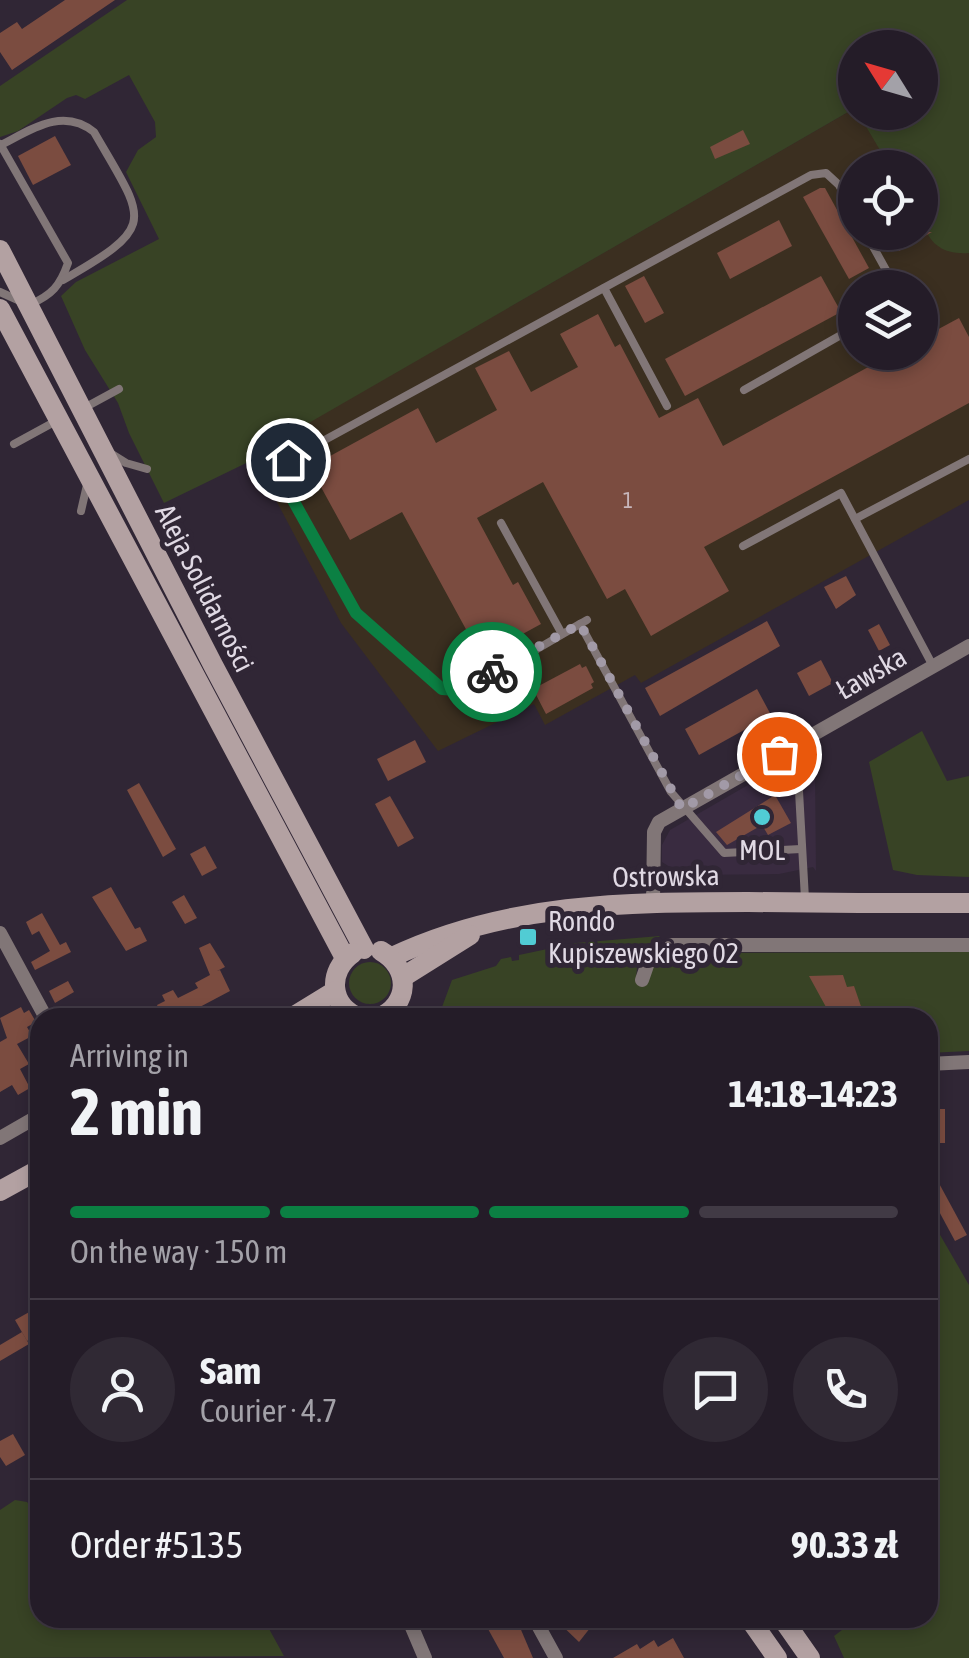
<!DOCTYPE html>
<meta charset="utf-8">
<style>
:root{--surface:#241c28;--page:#302934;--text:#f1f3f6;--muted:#a3a1a8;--line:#413a45;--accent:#0b8043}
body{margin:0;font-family:"Asap Condensed",sans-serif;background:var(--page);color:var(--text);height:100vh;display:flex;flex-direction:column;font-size:38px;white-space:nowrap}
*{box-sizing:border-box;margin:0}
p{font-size:32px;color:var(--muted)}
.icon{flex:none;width:55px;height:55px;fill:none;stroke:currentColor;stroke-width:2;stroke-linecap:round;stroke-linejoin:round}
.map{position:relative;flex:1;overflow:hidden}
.side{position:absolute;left:30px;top:1008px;width:908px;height:620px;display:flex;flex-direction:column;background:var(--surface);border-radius:30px;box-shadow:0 5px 15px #0003,0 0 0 2px var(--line)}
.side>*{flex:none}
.needle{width:65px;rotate:307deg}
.fabs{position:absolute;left:838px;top:30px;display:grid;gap:20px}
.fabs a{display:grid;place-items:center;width:100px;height:100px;border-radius:50%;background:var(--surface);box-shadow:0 5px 15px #0003,0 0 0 2px var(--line);font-size:50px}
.pin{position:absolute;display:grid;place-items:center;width:85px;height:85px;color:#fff;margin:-42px;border:5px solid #fff;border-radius:50%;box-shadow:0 2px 10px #0007}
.courier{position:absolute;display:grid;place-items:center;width:100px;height:100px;margin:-50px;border:8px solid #0b8043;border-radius:50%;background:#fff;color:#222;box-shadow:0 2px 12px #0007}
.overview em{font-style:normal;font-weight:700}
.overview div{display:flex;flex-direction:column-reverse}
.overview{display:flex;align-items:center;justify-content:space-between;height:170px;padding:0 40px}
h1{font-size:65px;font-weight:700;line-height:75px}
.bar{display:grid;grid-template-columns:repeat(4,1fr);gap:15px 10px;align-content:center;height:120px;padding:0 40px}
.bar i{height:12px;border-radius:8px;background:var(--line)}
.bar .active{background:var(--accent)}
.bar p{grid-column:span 4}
.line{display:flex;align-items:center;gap:25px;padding:0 40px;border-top:2px solid var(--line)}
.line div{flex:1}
.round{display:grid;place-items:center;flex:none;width:105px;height:105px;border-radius:52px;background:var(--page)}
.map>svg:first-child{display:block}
.built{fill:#392b40}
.industrial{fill:#3b2f20;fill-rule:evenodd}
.green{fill:#384325}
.building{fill:#7b4c40}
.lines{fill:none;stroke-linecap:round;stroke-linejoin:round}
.service{stroke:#817677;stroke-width:8}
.minor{stroke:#817677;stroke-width:14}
.secondary{stroke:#b3a1a2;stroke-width:20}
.done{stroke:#a29aa7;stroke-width:10;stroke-dasharray:0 18}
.route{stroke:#0b8043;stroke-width:12}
.poi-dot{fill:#51ccd4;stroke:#302635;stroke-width:4}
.labels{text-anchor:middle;stroke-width:10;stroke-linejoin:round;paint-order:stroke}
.number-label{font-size:22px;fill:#c7b6bb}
.street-label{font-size:28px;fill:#e0d9e4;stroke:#302635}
.poi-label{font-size:28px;fill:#e0d9e4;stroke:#302635}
</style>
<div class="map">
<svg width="969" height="1658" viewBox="0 0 969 1658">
<rect width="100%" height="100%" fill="#302635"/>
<polygon class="built" points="793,759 815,772 816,871 813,867 779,874 683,875 662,862 662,845 670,830"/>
<path class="industrial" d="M969,43v457l-328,183 -6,-8 -90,50 -11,-21 -96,47 -97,-128 -89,-168 603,-347v4h65v-41zM855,168h65v64h-65zM855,288h65v64h-65z"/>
<g class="green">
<path d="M127,0h842v253c-54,4 -49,-49 -49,-85l-30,-1 -32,-54 62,-1v-64h-65v60l-574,331 2,6 -119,58 -35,-70 -11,-30 -33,-53 -24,-54 15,-14 83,-43 -33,-67 12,-22 18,-13 -1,-15 -26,-47 -44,24 -9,-4 -9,3 -49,33 -18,6v-51z"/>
<polygon points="922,731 947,781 969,776 969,877 917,875 893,870 869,762"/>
<polygon points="660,936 638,955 636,980 657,960 676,953 969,952 969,1051 928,1053 928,1018 438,1018 452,980 496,966 501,959 511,957 512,961 519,960 519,955 576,943"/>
<circle cx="370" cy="983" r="21"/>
<polygon points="928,1214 969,1285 969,1658 844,1658 834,1636 842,1630 834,1618 928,1618"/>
<polygon points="15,1500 27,1502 35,1511 31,1517 40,1515 40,1618 263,1618 284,1656 0,1658 0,1510"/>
</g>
<g class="building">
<polygon points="65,0 115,0 12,70 0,52 0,33 17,22 22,29"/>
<polygon points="743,130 750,144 715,159 710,147"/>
<polygon points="55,136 71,165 33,185 18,156"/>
<polygon points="820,188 825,188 869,268 849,279 803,197"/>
<polygon points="779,220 792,246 730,279 717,253"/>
<polygon points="888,232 932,232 899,251"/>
<polygon points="644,276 664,313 645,323 625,286"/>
<polygon points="821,276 841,312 685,396 665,359"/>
<polygon points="598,314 615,347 620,344 659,418 698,398 723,446 896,352 920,352 920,339 959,318 969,337 969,403 704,547 729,591 651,636 625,589 607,599 543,482 477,518 513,585 518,582 541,624 468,664 461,651 474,644 402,512 350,540 310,467 418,408 436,443 497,410 475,368 509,351 531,392 578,367 560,334"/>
<polygon points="846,576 856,595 836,609 824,587"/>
<polygon points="767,621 780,646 660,716 645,688"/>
<polygon points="879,624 890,645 879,651 868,630"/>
<polygon points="821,660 833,683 809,696 797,673"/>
<polygon points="580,664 582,668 586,666 594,682 591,684 593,688 546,714 533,689"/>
<polygon points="757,689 771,715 699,755 685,729"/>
<polygon points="415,740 426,762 388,781 377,759"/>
<polygon points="139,783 176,849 163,857 127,790"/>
<polygon points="775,795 791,823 768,835 762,825 727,845 716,832"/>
<polygon points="390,796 414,838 398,847 375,804"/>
<polygon points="205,846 217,868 202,876 190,854"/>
<polygon points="111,887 135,929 140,927 147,941 126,951 92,897"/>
<polygon points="184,895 197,918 185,924 172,902"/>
<polygon points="42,913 60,945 66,942 71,952 35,970 31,962 50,951 39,931 32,935 26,922"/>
<polygon points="210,943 225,967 217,971 220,970 230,991 179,1018 163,1018 157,1005 165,1001 162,995 173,990 178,998 198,988 195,983 210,975 199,948"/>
<polygon points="843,975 847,987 854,986 865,1018 832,1018 809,976"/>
<polygon points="68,981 74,992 55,1003 49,991"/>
<polygon points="21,1007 24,1013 29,1010 36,1022 27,1027 32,1036 17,1044 29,1064 20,1069 30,1088 18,1095 12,1085 0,1092 0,1042 7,1038 0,1018"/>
<polygon points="931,1109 945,1109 945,1143 932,1143"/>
<polygon points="928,1163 967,1235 955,1241 928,1191"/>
<polygon points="40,1306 40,1333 27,1341 15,1320"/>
<polygon points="22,1332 29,1344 0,1361 0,1345"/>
<polygon points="13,1434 25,1455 6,1466 0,1457 0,1441"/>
<polygon points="482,1618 516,1618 533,1658 504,1658"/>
<polygon points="554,1618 588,1618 594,1623 579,1642"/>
<polygon points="673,1638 684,1658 613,1658 637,1644 640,1649 654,1640 658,1647"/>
</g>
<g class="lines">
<g class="service">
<path d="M0,144l68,119c-8,23 -16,32 -39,42l-29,-13"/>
<path d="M1,145c31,-16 62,-38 93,-13 52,90 65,93 -31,148"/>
<polyline points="865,232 896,288"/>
<polyline points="604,288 667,406"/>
<polyline points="744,390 855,327"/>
<polyline points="84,408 119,389"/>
<polyline points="14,444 58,420"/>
<polyline points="110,453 126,463 147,469"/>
<polyline points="81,511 87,485"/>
<polyline points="855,519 969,459"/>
<polyline points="501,523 562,634"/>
<polyline points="743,546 841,493 933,666"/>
<path d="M587,620c-28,15 -119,75 -146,69l-85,-76 -72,-129c-3,-15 2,-23 15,-30l512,-279 15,-2 13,12 16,30"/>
<polyline points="580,624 671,792 724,853 801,849"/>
<polyline points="779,754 799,791 805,899"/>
</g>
<g class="minor">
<polyline points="653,902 654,832 659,822 969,646"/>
<polyline points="0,933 46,1018"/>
<polyline points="642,980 650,957 670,945 969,945"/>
<polyline points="928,1064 969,1062"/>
<polyline points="0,1138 40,1115"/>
<polyline points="408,1618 425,1658"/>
<polyline points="534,1618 556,1658"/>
</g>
<g class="secondary">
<polyline points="0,250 213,665 364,949"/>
<polyline points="0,309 345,958"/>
<path d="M353,953c-26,18 -24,53 7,65"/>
<path d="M392,957c114,-54 233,-55 356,-55 74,1 147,1 221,1"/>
<polyline points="403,977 470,935"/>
<polyline points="291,1018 335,991"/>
<path d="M378,1018c32,-13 33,-50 3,-67"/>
<polyline points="0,1191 40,1169"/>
<polyline points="749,1618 777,1658"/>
<polyline points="782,1618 810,1658"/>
</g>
</g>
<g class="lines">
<polyline class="done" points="492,672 580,624 682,809 779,754"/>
<polyline class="route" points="288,460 282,476 284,484 356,613 442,689 456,690 492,672"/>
</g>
<g class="poi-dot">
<circle cx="762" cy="817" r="10"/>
<rect x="518" y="927" width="20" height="20" rx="5"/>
</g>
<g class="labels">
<g class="number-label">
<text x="628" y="508">1</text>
</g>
<g class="street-label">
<text transform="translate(205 588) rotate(63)" y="10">Aleja Solidarności</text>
<text transform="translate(871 673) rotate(-30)" y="10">Ławska</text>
<text transform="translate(666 876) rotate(-1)" y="10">Ostrowska</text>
</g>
<g class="poi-label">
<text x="762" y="860">MOL</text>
<text x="548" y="931" text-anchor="start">Rondo<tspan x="548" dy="32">Kupiszewskiego 02</tspan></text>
</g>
</g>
</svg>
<div class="fabs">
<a><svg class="needle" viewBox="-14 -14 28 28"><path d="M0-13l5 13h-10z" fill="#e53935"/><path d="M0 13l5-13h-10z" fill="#a3a1a8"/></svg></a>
<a><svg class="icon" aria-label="locate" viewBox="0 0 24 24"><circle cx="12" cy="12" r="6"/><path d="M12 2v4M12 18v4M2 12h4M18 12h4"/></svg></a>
<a><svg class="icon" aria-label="layers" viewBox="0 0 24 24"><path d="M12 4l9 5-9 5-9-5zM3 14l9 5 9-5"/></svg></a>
</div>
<div class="pin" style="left:779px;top:754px;background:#ea580c"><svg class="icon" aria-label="bag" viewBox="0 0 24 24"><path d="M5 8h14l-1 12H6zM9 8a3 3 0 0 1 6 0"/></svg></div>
<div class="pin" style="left:288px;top:460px;background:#1f2937"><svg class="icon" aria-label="home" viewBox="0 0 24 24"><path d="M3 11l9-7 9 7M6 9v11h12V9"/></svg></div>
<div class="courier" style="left:492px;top:672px"><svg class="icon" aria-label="bike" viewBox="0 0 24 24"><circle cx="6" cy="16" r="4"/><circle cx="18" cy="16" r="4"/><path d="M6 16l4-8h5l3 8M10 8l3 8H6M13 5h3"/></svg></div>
<section class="side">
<div class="overview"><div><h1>2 min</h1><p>Arriving in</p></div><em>14:18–14:23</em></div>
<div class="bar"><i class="active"></i><i class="active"></i><i class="active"></i><i></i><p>On the way · 150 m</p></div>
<div class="line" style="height:180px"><a class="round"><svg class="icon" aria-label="person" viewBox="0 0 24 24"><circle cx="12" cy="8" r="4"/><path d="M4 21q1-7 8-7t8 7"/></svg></a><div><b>Sam</b><p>Courier · 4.7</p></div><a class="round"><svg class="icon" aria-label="chat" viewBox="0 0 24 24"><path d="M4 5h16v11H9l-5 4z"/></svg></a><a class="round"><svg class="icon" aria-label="phone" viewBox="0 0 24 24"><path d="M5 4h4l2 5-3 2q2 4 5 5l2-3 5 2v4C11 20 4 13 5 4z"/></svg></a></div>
<div class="line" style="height:130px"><div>Order #5135</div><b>90.33 zł</b></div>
</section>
</div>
